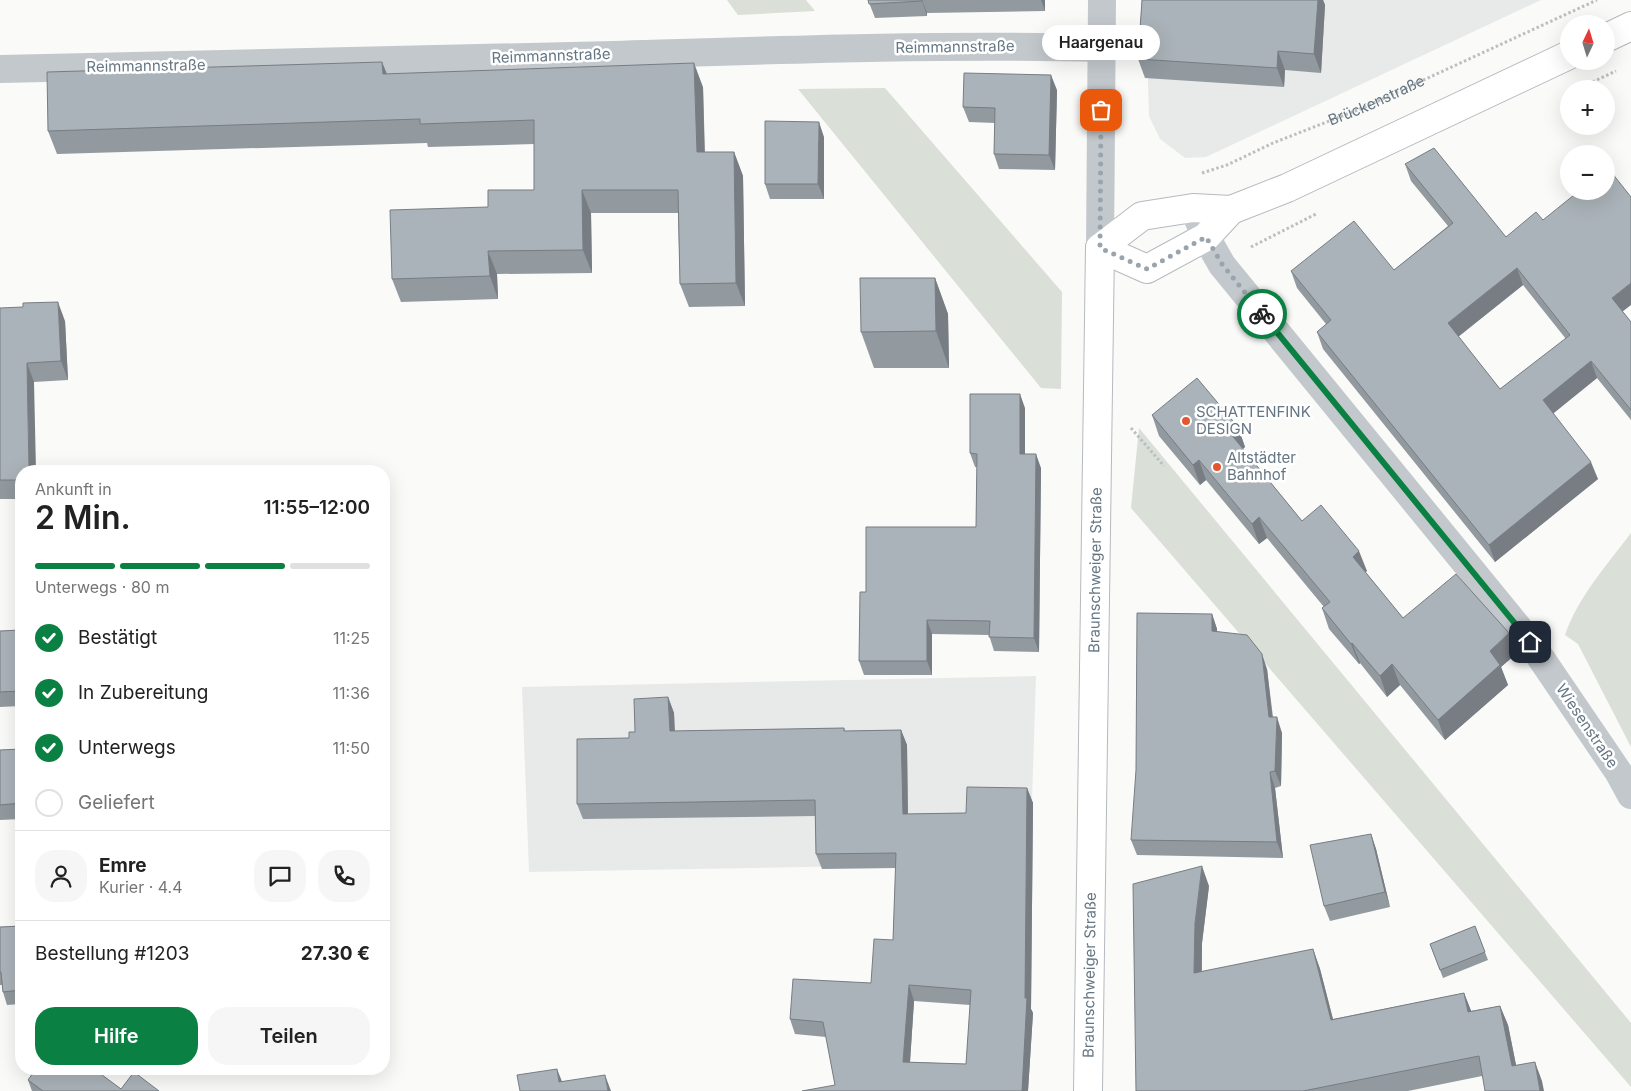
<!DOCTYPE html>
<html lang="de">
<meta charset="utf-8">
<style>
:root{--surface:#fff;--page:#f6f6f6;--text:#222;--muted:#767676;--line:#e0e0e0;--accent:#0b8043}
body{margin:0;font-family:Inter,sans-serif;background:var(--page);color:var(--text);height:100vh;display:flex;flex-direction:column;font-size:19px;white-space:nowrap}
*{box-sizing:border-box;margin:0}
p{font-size:16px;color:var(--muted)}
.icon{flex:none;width:28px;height:28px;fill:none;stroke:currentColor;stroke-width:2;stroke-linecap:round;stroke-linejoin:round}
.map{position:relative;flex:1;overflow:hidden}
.panel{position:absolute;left:15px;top:465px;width:375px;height:610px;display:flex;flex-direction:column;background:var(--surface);border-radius:20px;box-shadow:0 5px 20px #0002}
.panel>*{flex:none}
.needle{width:32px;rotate:4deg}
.fabs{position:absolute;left:1560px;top:15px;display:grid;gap:10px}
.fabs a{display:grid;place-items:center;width:55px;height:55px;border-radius:50%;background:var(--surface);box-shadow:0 5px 20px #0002;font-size:25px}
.pin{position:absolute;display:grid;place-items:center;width:42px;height:42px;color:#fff;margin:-21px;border-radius:10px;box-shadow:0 2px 8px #0006}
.courier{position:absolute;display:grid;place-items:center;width:50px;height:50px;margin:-25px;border:4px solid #0b8043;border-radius:50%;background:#fff;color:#222;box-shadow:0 1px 6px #0007}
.bubble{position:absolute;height:35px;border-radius:18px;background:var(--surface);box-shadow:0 5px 20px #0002;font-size:16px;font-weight:600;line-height:35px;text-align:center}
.headline em{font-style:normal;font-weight:600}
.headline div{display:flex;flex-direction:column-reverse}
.headline{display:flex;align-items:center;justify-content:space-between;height:85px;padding:0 20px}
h1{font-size:32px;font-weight:600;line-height:38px}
.bar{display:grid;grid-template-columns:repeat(4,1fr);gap:8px 5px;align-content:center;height:60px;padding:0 20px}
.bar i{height:6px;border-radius:4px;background:var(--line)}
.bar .selected{background:var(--accent)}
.bar p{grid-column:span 4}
.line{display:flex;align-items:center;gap:12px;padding:0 20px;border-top:1px solid var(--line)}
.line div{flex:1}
.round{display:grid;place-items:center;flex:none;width:52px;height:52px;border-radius:20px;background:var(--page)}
ol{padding:0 20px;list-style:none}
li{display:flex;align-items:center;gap:15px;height:55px}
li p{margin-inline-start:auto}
li .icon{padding:5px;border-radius:50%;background:var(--accent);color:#fff;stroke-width:4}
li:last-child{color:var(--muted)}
li i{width:28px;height:28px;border:2px solid var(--line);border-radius:50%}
.button{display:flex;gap:10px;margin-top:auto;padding:10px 20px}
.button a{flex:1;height:58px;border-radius:20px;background:var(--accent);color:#fff;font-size:20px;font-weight:600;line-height:58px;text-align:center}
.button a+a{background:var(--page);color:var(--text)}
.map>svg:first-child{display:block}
.built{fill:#e8e9e9}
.green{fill:#dadfd7}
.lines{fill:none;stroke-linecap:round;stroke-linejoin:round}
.major-casing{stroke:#b5babe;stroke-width:30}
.path{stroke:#bbbfc2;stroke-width:3;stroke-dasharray:2.5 2.5;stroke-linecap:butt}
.minor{stroke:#c3c8cc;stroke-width:28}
.major{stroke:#fff;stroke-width:28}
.wall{fill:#929a9f;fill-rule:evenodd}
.shaded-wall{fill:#777d82}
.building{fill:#aab3b9;stroke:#777d82;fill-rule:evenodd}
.done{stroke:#99a4ac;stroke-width:5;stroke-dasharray:0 9}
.route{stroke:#0b8043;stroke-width:6}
.poi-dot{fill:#e4572e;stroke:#fff;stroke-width:2}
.labels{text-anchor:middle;stroke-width:5;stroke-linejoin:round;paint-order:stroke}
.street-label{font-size:15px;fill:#657683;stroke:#fff}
.poi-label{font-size:15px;fill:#657683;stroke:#fff;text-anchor:start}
</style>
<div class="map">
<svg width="1631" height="1091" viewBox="0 0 1631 1091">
<rect width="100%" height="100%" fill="#fafaf8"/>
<g class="built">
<polygon points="1151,0 1541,0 1206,157 1185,158 1160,139 1149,116 1148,83"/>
<polygon points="1036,676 1030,863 529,872 522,687"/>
</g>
<g class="green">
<polygon points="727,0 806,0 815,11 738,15"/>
<polygon points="885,88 1062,292 1061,389 1041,388 798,89"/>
<polygon points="1139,428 1631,1023 1631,1087 1131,508"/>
<path d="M1631,533v214l-53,-103 -13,-9c13,-38 42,-70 66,-102z"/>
</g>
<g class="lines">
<g class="major-casing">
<g id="major">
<polyline points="1606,38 1631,26"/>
<polyline points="1100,248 1142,216 1193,208 1231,210 1287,188 1569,55"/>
<polyline points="1100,248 1147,269 1206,237 1231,210"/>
<path id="s2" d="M1088,1091l12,-843"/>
</g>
</g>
<g class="path">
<polyline points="1588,84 1616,71"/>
<path id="s1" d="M1202,173l25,-8 46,-22 92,-36 232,-107"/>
<polyline points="1251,247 1316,214"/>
<polyline points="1131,428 1164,466"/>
</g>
<g class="minor">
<path d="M0,69c205,-4 410,-9 614,-14 163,-5 325,-11 487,-7"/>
<polyline points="1193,208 1206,237 1222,265 1530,642 1619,773 1631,795"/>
<polyline points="1100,248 1102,0"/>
</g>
<use href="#major" class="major"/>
</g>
<g class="wall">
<polygon points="868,0 1045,0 1045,11 927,13 927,16 875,18"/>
<polygon points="1142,0 1323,0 1325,5 1321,73 1285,70 1284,87 1145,78 1138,59"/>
<polygon points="382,62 387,74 703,87 705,152 734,152 743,176 745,306 689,307 680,284 678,213 591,213 592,273 497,274 498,299 401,302 392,279 488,207 534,190 534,144 428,147 427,143 57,154 48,131"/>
<polygon points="1057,90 1055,170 999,169 994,154 995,123 969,122 963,107"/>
<polygon points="824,137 824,199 770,199 765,184"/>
<path d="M1405,164l101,73 117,75 8,10v98l-34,-42 -44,35 45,66 -103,83 -172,-213 -6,-17 9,-8 -29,-36 -6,-17 103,-1 54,-44 -37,-45zM1523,285l43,54 -66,50 -42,-52z"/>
<polygon points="935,278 948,314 949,368 874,368 861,332"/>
<polygon points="0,308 65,321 68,380 34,382 21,471 21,499 0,499"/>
<polygon points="1025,408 1025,454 1041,468 1039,652 994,651 989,635 932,634 932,675 864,675 859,661 866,592 976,527 977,467 975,467 970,453"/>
<polygon points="1152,415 1238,427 1245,447 1243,449 1302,521 1367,571 1365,572 1403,618 1517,653 1501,667 1508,685 1445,740 1400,685 1387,697 1360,663 1359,664 1329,629 1322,608 1324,607 1267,538 1259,544 1206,480 1200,485 1159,436"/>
<polygon points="1212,614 1217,629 1217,632 1267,669 1273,717 1282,733 1281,786 1275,788 1283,858 1137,855 1131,840"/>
<polygon points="21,630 21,706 0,707 0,631"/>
<path d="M668,697l6,16 1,18 169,-3 1,3 56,-1 6,15 1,69 58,-1 61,-25 6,15 -2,206 2,4 -5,78 -193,-6 -9,-48 -31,-3 -5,-15 81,-36 22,-43 3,-72 -74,1 -6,-15 -1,-38 -232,3 -6,-15 58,-72zM914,1001l56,4 -4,59 -56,-2z"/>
<polygon points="21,749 21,819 0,820 0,750"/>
<polygon points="1371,834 1376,849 1390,907 1330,921 1324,906"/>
<polygon points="1209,886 1202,943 1202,972 1313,949 1320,969 1333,1019 1464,993 1471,1011 1500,1006 1508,1025 1516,1065 1542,1081 1482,1076 1408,1091 1136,1091"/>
<polygon points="21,926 21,1004 7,1005 3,992 2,985 0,985 0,927"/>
<polygon points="1475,926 1488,960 1443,978 1430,944"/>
<polygon points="28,1069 94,1069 121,1089 159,1091 32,1091 28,1080 33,1072"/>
</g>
<g class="shaded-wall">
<polygon points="922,0 927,13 927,16 922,1"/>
<polygon points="1041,0 1045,0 1045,11"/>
<polygon points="1318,0 1323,0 1325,5 1321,73 1314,54"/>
<polygon points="1278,51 1285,70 1284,87 1277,68"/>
<polygon points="382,62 391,85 383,74"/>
<polygon points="694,63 703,87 705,176 697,152"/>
<polygon points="1051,75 1057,90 1055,170 1049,155"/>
<polygon points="819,122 824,137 824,199 818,184"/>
<polygon points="734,152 743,176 745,306 736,283"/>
<polygon points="582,190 591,213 592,273 583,250"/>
<polygon points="488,251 497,274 498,299 490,276"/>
<polygon points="1517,268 1523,285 1454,340 1448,323"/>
<polygon points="935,278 948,314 949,368 936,331"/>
<polygon points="1631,283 1631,305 1618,315 1612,298"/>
<polygon points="58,302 65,321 68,380 61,361"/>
<polygon points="1591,361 1597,378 1549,417 1543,400"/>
<polygon points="27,363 34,382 36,471 29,471"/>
<polygon points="1020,394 1025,408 1025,468 1020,454"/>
<polygon points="1238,427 1245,447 1237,453 1230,433"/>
<polygon points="1036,454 1041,468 1039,652 1034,638"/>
<polygon points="1199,460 1206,480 1200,485 1193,465"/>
<polygon points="1591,462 1598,479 1495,562 1489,545"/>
<polygon points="1259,517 1267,538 1259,544 1252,524"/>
<polygon points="1359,551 1367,571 1360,577 1353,557"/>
<polygon points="1212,614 1217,629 1217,646 1212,631"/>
<polygon points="927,620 932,634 932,675 927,661"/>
<polygon points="1509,633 1517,653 1501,667 1508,685 1445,740 1438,720 1490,651"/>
<polygon points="1352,643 1360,663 1359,664 1351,644"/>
<polygon points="1262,654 1267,669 1274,732 1269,717"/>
<polygon points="1392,664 1400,685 1387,697 1380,676"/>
<polygon points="668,697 674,713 675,746 670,731"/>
<polygon points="1277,717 1282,733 1281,786 1275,771"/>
<polygon points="901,730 907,745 908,829 903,814"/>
<polygon points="1270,772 1275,788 1283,858 1277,842"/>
<polygon points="1027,788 1033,803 1031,1009 1033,1013 1028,1091 1022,1091 1025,998"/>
<polygon points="1371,834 1376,849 1390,907 1385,892"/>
<polygon points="1202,866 1209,886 1202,943 1201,993 1194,973 1195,923"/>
<polygon points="1313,949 1320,969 1338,1039 1331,1020"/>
<polygon points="909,985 914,1001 909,1077 903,1062"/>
<polygon points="1464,993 1472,1013 1468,1012"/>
<polygon points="1500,1006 1508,1025 1520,1085 1512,1066"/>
<polygon points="1535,1062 1542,1081 1544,1091 1540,1091"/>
<polygon points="557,1069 563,1084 559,1082"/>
<polygon points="605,1075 611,1091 608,1091"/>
</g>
<g class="building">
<polygon points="868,0 922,0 922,1 869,4"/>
<polygon points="1142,0 1318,0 1314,54 1278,51 1277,68 1138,59"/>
<polygon points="382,62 383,74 694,63 697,152 734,152 736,283 680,284 678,190 582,190 583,250 488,251 490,276 392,279 390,210 488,207 488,190 534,190 534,120 420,124 420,119 48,131 47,72"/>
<polygon points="964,73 1051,75 1049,155 994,154 995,108 963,107"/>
<polygon points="765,121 819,122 818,184 765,184"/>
<path d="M1434,148l72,89 30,-25 7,8 36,-29h27v-21l2,-2 23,29v86l-19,15 19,24v88l-40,-49 -48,39 48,62 -102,83 -172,-213 14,-12 -40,-49 63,-50 40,49 59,-47 -48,-59zM1517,268l53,67 -70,54 -52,-66z"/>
<polygon points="860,278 935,278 936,331 861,332"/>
<polygon points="58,302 61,361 27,363 29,471 21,471 21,480 0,480 0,308 23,307 23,303"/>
<polygon points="1197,378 1238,427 1230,433 1302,521 1321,505 1359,551 1353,557 1403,618 1456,574 1509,633 1490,651 1500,665 1438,720 1392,664 1380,676 1352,643 1351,644 1322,608 1330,602 1259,517 1252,524 1199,460 1193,465 1152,415"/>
<polygon points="970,394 1020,394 1020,454 1036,454 1034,638 989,637 990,621 927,620 927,661 859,661 860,592 866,592 866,527 976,527 977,454 970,453"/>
<polygon points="1137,613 1212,614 1212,631 1247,635 1262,654 1269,717 1277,717 1275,771 1270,772 1277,842 1131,840 1136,770"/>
<polygon points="21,630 21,691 0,692 0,631"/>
<path d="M668,697l2,34 174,-3v3l57,-1 2,84 63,-1 1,-26 60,1 -2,210h2l-5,93h-220l33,-6 -12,-63 -33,-3 3,-40 78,4 3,-44 19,1 3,-87 -80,1 -1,-54 -238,4v-65l52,-1v-6h6l-1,-33zM909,985l62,5 -5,74 -63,-2z"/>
<polygon points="21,749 21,803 0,805 0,750"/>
<polygon points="1371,834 1385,892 1324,906 1310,845"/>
<polygon points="1202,866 1195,923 1194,973 1313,949 1331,1020 1464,993 1468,1012 1500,1006 1512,1066 1535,1062 1540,1091 1485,1091 1479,1056 1303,1091 1136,1091 1133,884"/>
<polygon points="21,926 21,990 3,992 1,972 0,972 0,927"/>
<polygon points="1475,926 1485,952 1440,970 1430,944"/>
<polygon points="36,1069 94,1069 121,1089 134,1072 159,1091 43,1091 28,1080"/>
<polygon points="557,1069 559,1082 605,1075 608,1091 520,1091 517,1075"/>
</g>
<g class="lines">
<polyline class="done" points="1101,110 1100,248 1147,269 1206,237 1222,264 1262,314"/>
<polyline class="route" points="1262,314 1530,642"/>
</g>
<g class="poi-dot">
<circle cx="1186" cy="421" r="5"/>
<circle cx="1217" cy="467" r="5"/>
</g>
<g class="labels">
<g class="street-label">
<text transform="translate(955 47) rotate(-1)" y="5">Reimmannstraße</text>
<text transform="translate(551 56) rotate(-2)" y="5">Reimmannstraße</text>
<text transform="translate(146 66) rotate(-1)" y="5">Reimmannstraße</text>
<text dy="5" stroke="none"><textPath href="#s1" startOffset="189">Brückenstraße</textPath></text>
<text dy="5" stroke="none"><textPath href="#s2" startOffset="521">Braunschweiger Straße</textPath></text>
<text transform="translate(1587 726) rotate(56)" y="5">Wiesenstraße</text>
<text dy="5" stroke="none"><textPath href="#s2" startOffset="116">Braunschweiger Straße</textPath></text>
</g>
<g class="poi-label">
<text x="1196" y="417">SCHATTENFINK<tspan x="1196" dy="17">DESIGN</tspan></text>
<text x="1227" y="463">Altstädter<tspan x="1227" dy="17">Bahnhof</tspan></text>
</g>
</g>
</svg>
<div class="fabs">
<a><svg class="needle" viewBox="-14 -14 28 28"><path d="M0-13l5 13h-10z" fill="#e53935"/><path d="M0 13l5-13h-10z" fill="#767676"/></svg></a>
<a>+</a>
<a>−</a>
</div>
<div class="pin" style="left:1101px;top:110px;background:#ea580c"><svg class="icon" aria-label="bag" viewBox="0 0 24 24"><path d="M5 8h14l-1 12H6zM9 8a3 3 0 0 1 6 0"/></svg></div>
<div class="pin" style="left:1530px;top:642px;background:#1f2937"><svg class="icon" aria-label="home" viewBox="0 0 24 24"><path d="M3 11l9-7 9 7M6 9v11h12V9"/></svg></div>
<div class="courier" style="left:1262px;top:314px"><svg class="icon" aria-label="bike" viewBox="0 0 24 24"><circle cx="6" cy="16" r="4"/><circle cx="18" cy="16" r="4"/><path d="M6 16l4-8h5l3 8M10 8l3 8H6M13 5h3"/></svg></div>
<div class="bubble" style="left:1042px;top:25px;width:118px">Haargenau</div>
<section class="panel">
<div class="headline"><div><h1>2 Min.</h1><p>Ankunft in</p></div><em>11:55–12:00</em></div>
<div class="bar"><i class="selected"></i><i class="selected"></i><i class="selected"></i><i></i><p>Unterwegs · 80 m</p></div>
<ol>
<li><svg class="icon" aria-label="check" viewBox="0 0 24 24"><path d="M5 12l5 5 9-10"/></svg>Bestätigt<p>11:25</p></li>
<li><svg class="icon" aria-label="check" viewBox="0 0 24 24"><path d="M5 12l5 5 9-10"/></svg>In Zubereitung<p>11:36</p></li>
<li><svg class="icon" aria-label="check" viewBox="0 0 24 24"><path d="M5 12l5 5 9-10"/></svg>Unterwegs<p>11:50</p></li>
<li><i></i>Geliefert</li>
</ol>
<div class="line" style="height:90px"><a class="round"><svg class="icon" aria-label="person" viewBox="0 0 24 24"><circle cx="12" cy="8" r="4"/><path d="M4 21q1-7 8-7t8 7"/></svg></a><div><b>Emre</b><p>Kurier · 4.4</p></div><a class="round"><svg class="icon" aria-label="chat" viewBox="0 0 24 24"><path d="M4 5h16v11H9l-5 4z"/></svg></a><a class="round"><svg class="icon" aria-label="phone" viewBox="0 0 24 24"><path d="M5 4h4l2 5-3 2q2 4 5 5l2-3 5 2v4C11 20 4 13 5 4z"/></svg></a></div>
<div class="line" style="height:65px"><div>Bestellung #1203</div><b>27.30 €</b></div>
<div class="button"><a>Hilfe</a><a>Teilen</a></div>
</section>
</div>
